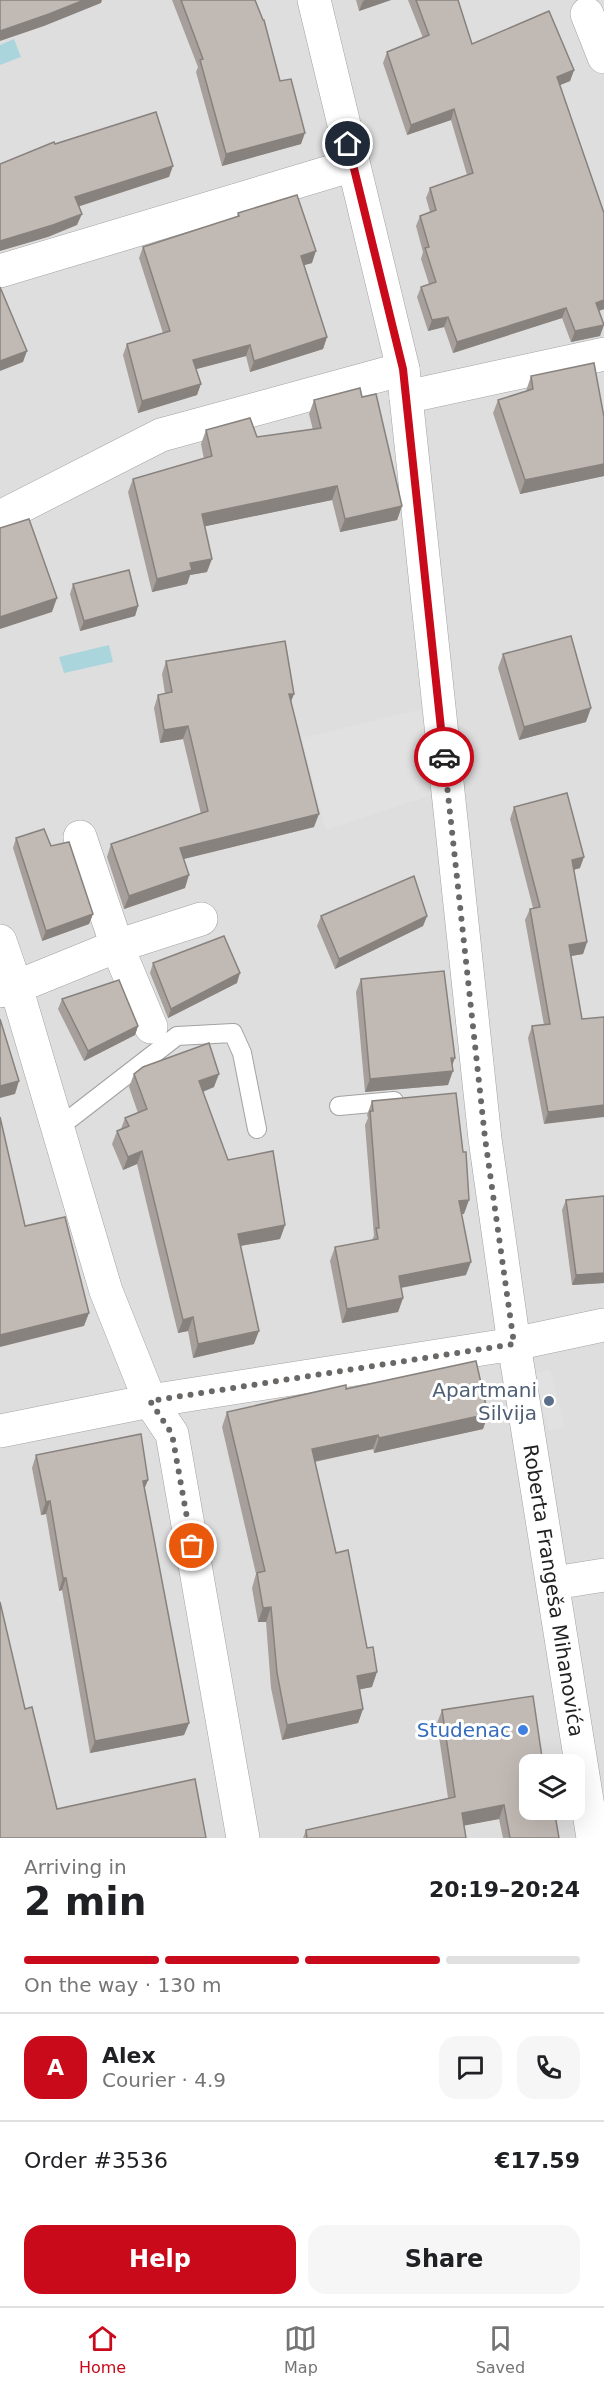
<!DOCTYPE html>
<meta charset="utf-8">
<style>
:root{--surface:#fff;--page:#f6f6f6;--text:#202124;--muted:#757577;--line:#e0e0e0;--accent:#c80a1a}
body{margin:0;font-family:"DejaVu Sans",sans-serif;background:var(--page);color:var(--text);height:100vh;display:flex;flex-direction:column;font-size:22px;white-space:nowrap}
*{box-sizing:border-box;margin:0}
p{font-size:20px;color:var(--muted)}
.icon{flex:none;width:33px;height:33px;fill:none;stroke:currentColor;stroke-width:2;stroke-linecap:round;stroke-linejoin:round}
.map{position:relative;height:1838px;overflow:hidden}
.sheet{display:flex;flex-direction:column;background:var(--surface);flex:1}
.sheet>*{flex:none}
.fabs{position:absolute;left:519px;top:1754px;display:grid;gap:12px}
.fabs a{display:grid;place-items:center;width:66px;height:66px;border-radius:12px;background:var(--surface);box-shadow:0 6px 24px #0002;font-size:30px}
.pin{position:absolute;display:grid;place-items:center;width:51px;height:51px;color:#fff;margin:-26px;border:3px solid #fff;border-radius:50%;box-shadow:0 2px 6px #0007}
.courier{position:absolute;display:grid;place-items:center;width:60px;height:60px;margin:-30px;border:4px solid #c80a1a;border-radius:50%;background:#fff;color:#222;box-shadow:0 2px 8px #0007}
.head em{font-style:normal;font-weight:700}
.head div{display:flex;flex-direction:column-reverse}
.head{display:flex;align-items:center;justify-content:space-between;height:102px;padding:0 24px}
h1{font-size:39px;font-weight:700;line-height:45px}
.bar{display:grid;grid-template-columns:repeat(4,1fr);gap:9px 6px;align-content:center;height:72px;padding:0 24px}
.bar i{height:8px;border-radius:4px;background:var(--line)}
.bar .on{background:var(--accent)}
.bar p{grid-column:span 4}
.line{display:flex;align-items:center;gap:15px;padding:0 24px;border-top:2px solid var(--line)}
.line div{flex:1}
.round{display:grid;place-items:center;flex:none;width:63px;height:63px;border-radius:18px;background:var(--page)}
.button{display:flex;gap:12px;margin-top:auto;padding:12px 24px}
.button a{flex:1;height:69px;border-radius:18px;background:var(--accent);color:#fff;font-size:24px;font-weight:700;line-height:69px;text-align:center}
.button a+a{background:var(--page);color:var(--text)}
.menu{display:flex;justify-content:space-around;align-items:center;height:84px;border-top:2px solid var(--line);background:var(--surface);font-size:16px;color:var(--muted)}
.menu a{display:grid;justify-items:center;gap:3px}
.menu .on{color:var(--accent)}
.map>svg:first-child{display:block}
.residential{fill:#dfdede;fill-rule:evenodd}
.parking{fill:#e1e1e1}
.water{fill:#abd5dc}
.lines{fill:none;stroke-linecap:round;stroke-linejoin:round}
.lane-casing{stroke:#a2a2a2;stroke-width:20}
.street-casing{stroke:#a2a2a2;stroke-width:34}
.lane{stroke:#fff;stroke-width:18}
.street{stroke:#fff;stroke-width:33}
.wall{fill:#a69f9b}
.shaded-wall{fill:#87827e}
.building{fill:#c1b9b4;stroke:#87827e;stroke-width:1.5}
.done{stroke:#6a6867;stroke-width:6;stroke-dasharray:0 10.8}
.route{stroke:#c80a1a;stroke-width:8}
.service-dot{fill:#5c6f8a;stroke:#fff;stroke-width:2}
.shop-dot{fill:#3f7fe0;stroke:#fff;stroke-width:2}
.labels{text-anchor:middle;stroke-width:6;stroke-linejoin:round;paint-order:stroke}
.service-label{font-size:20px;fill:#4e5e75;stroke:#fff;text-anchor:end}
.street-label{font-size:20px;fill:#212121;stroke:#fff}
.shop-label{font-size:20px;fill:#366cbe;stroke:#fff;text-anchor:end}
</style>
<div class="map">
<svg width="604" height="1838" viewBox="0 0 604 1838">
<rect width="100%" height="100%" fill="#f1ede8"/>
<path class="residential" d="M0,0h604v1838h-604zM530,1764h44v45h-44z"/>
<g class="parking">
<polygon points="426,708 435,794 326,830 302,738"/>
<polygon points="550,1370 565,1427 549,1431 534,1374"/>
</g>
<g class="water">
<polygon points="14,39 21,57 0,65 0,45"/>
<polygon points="109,645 113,662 64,673 59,657"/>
</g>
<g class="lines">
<g class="lane-casing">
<g id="lane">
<polyline points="339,1106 394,1101"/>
<polyline points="58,1128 177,1036 233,1033 242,1053 257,1129"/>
</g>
</g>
<g class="street-casing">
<g id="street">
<polyline points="314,0 403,369 485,1139 514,1344 604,1325"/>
<polyline points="587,14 604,57"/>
<polyline points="0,271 353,165"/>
<polyline points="406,397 604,354"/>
<polyline points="0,517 161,435 403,369"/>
<polyline points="80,837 117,946 151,1027"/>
<polyline points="0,941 16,987 106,1291 150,1401 172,1434 243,1838"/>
<polyline points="0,991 16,987 117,946 201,919"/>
<path id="s1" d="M0,1431l150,-30 364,-57 79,494"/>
<polyline points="554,1583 604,1575"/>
</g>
</g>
<use href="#lane" class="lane"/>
<use href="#street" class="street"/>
</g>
<g class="wall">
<polygon points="172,0 255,0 280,81 301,144 222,166 196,72 198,67"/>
<polygon points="356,0 391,0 359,11"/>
<polygon points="408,0 458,0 472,44 574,70 570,81 560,85 604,213 604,309 599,311 600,336 571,342 562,318 453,353 444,327 428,331 417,297 421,287 429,284 421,259 423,252 416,226 420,216 430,212 426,198 430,188 467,175 451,120 407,135 383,63 387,52 423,38"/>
<polygon points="238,213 312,263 304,265 327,337 323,349 250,372 246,356 196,369 197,395 138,413 123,355 127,344 163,333 139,258 143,247 237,217"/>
<polygon points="531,376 604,417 604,476 520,494 493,413 498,400 526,391"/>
<polygon points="362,397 402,506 397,520 340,532 332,500 205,526 207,572 190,575 187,584 152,592 128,492 133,479 204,459 201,444 206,430 257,437 313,430 309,414 314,400"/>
<polygon points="73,584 138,606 135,616 80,631 70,594"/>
<polygon points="503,654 586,722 519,740 498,668"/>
<polygon points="166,661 291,701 314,827 184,859 185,888 124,909 107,857 111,844 201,814 183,739 160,743 154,708 158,695 165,694 162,674"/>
<polygon points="514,807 580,868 574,870 587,942 583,954 571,956 582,1019 544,1124 528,1038 532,1026 544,1025 525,920 530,909 533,908 510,819"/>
<polygon points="16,838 93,914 89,924 42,941 13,848"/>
<polygon points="321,916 427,916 423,926 335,969 317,926"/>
<polygon points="153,963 237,983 168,1018 150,973"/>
<polygon points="361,979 452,1065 448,1085 365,1092 356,992"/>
<polygon points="62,999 138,1026 135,1035 84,1061 58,1009"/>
<polygon points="134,1074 214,1087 203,1092 228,1160 285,1225 280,1239 241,1246 254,1344 193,1358 188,1331 178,1333 137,1164 123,1170 112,1144 117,1131 121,1129 125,1118 138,1113 129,1087"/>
<polygon points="372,1101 464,1214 461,1214 466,1275 401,1288 403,1298 398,1312 342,1323 330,1261 335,1247 372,1240 374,1236 365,1125 368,1118 367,1115"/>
<polygon points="566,1200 604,1283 572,1285 562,1210"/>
<polygon points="346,1389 488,1414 483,1429 374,1453 373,1449 315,1462 336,1553 372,1687 360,1689 363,1709 358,1723 282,1740 271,1688 266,1622 258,1622 252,1588 256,1574 222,1427 227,1412"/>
<polygon points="36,1455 148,1480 144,1489 189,1723 184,1735 90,1753 62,1590 59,1591 46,1514 41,1515 32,1468"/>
<polygon points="442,1710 530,1764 559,1838 503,1838 499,1819 464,1825 466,1838 303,1838 306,1830 448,1798 437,1723"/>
</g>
<g class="shaded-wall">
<polygon points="84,0 102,0 101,3 44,26 0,41 0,31"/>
<polygon points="365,0 391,0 359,11 363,1"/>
<polygon points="574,70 570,81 553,88 557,77"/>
<polygon points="454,109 451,120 407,135 411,125"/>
<polygon points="305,133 301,144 222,166 226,154"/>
<polygon points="173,166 169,177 71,209 75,197"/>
<polygon points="82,214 77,225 48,237 0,251 0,241"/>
<polygon points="316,251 312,263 297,267 301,256"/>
<polygon points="604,300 604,309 592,313 596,303"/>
<polygon points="566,308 562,318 453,353 457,342"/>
<polygon points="448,317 444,327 428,331 432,320"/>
<polygon points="604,325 600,336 571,342 575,331"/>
<polygon points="327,337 323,349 250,372 254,361"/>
<polygon points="250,345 246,356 189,371 193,360"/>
<polygon points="27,351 23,362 0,371 0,361"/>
<polygon points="201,384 197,395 138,413 142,401"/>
<polygon points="604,464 604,476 520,494 525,480"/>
<polygon points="337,486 332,500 197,528 202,514"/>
<polygon points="402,506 397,520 340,532 345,519"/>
<polygon points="212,559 207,572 190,575 187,584 152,592 157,579 190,563"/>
<polygon points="57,598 52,612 0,629 0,617"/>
<polygon points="138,606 135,616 80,631 84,621"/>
<polygon points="289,694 294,694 289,707"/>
<polygon points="591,708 586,722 519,740 524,727"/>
<polygon points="188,726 183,739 160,743 164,730"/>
<polygon points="319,814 314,827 175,861 180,848"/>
<polygon points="584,857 580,868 568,871 572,860"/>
<polygon points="189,875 185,888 124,909 129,896"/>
<polygon points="93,914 89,924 42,941 46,931"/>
<polygon points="427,916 423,926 335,969 339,959"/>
<polygon points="587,942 583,954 565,957 569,945"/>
<polygon points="240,973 237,983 168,1018 171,1009"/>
<polygon points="138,1026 135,1035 84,1061 88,1051"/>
<polygon points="455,1058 450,1071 453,1071 448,1085 365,1092 370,1079"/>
<polygon points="219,1074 214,1087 194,1095 199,1081"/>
<polygon points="19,1081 15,1094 0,1098 0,1086"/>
<polygon points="604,1105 604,1117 544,1124 548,1112"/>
<polygon points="142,1151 137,1164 123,1170 128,1157"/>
<polygon points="469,1200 464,1214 454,1214 459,1201"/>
<polygon points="285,1225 280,1239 233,1247 238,1234"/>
<polygon points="471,1262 466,1275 394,1289 399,1276"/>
<polygon points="604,1273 604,1283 572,1285 576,1275"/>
<polygon points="403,1298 398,1312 342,1323 347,1309"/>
<polygon points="89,1313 84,1326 0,1347 0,1335"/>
<polygon points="193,1317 188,1331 178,1333 183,1320"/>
<polygon points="259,1331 254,1344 193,1358 198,1344"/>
<polygon points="488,1414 483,1429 374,1453 379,1438"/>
<polygon points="378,1435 373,1449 307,1463 312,1449"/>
<polygon points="148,1480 143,1492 143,1481"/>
<polygon points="50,1501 46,1514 41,1515 46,1502"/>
<polygon points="63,1578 66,1578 62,1590 59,1591"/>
<polygon points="271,1607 266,1622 258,1622 263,1608"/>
<polygon points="377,1672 372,1687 352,1691 357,1676"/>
<polygon points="363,1709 358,1723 282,1740 287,1725"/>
<polygon points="189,1723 184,1735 90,1753 95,1741"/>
<polygon points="504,1805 499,1819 457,1827 462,1813"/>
</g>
<g class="building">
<polygon points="0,0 84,0 49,14 0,31"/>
<polygon points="181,0 255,0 263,20 264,20 280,81 291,79 305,133 226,154 200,60 203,59"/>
<polygon points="416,0 458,0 472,44 549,11 574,70 557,77 604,213 604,300 596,303 604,325 575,331 566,308 457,342 448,317 432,320 421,287 436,282 425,248 429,247 420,216 436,210 430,188 473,173 454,109 411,125 387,52 429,35"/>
<polygon points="156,112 173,166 75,197 82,214 53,225 0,241 0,164 54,142 55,144"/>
<polygon points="297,195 316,251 301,256 327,337 254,361 250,345 193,360 201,384 142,401 127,344 170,331 143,247 239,216 238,213"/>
<polygon points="0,287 27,351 0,361"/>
<polygon points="594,363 604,417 604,464 525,480 498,400 533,389 531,376"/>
<polygon points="360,388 362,397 376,394 402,506 345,519 337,486 202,514 212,559 190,563 192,570 157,579 133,479 212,456 206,430 250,418 257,437 321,428 314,400"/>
<polygon points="29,519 57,598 0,617 0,528"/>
<polygon points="129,570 138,606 84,621 73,584"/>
<polygon points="571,636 591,708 524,727 503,654"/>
<polygon points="285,641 294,694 289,694 319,814 180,848 189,875 129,896 111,844 208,811 188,726 164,730 158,695 172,692 166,661"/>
<polygon points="567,793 584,857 572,860 587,942 569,945 582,1019 604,1017 604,1105 548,1112 532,1026 550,1024 530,909 540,907 514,807"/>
<polygon points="44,829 51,846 69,842 93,914 46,931 16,838"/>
<polygon points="414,876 427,916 339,959 321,916"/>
<polygon points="224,936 240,973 171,1009 153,963"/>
<polygon points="444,971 455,1058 451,1058 453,1071 370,1079 361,979"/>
<polygon points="119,980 138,1026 88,1051 62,999"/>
<polygon points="0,1019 19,1081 0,1086"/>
<polygon points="209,1043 219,1074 199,1081 228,1160 273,1151 285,1225 238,1234 259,1331 198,1344 193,1317 183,1320 142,1151 128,1157 117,1131 129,1126 125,1118 147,1109 134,1074 143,1067"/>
<polygon points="456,1093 463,1152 466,1152 469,1200 459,1201 471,1262 399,1276 403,1298 347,1309 335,1247 378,1239 376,1228 379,1228 370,1111 373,1111 372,1101"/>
<polygon points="0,1117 25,1226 65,1217 89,1313 0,1335"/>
<polygon points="604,1196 604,1273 576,1275 566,1200"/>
<polygon points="476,1361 488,1414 379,1438 378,1435 312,1449 336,1553 348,1550 367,1648 373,1647 377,1672 357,1676 363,1709 287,1725 277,1673 271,1607 263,1608 257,1573 265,1571 227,1412 346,1385 346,1389"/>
<polygon points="141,1434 148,1480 143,1481 189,1723 95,1741 66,1578 63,1578 50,1501 46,1502 36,1455"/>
<polygon points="0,1602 25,1709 32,1707 57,1809 195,1779 206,1838 0,1838"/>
<polygon points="533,1696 543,1764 530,1764 530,1809 554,1809 559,1838 510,1838 504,1805 462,1813 466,1838 307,1838 306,1830 455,1797 442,1710"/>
</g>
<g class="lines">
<polyline class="done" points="192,1546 172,1434 150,1401 514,1344 485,1138 444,757"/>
<polyline class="route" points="348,144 403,369 444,757"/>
</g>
<circle class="service-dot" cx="549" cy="1401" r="6"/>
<circle class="shop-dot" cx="523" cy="1730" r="6"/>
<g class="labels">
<g class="service-label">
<text x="537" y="1397">Apartmani<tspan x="537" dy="23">Silvija</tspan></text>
</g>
<g class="street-label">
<text dy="7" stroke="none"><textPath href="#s1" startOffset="771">Roberta Frangeša Mihanovića</textPath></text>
</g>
<g class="shop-label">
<text x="511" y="1737">Studenac</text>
</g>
</g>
</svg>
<div class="fabs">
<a><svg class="icon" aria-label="layers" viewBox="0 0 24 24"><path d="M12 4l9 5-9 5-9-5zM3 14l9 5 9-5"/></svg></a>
</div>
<div class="pin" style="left:192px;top:1546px;background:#ea580c"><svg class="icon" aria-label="bag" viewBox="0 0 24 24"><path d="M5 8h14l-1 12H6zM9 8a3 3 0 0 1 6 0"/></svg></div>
<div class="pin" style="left:348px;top:144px;background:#1f2937"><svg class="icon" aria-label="home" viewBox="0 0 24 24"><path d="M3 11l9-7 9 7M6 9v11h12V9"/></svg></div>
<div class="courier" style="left:444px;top:757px"><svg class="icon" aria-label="car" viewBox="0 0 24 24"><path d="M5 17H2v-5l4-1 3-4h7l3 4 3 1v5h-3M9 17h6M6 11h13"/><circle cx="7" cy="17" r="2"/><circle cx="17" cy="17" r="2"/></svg></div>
</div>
<section class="sheet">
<div class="head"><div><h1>2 min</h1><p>Arriving in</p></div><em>20:19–20:24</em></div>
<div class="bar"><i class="on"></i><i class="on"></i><i class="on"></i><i></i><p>On the way · 130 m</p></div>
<div class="line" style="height:108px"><b class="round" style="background:var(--accent);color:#fff">A</b><div><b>Alex</b><p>Courier · 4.9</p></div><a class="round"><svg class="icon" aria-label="chat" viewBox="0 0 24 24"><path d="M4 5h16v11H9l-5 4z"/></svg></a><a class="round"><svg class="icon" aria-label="phone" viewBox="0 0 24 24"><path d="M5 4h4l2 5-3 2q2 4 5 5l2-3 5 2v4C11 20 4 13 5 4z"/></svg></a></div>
<div class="line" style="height:78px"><div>Order #3536</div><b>€17.59</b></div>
<div class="button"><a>Help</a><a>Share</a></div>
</section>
<nav class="menu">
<a class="on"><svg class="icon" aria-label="home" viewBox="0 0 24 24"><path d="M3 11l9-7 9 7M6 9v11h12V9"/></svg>Home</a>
<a><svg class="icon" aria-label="map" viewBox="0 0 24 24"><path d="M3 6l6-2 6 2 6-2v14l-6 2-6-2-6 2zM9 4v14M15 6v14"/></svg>Map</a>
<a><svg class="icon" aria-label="saved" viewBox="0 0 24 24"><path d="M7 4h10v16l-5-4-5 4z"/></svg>Saved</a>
</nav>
